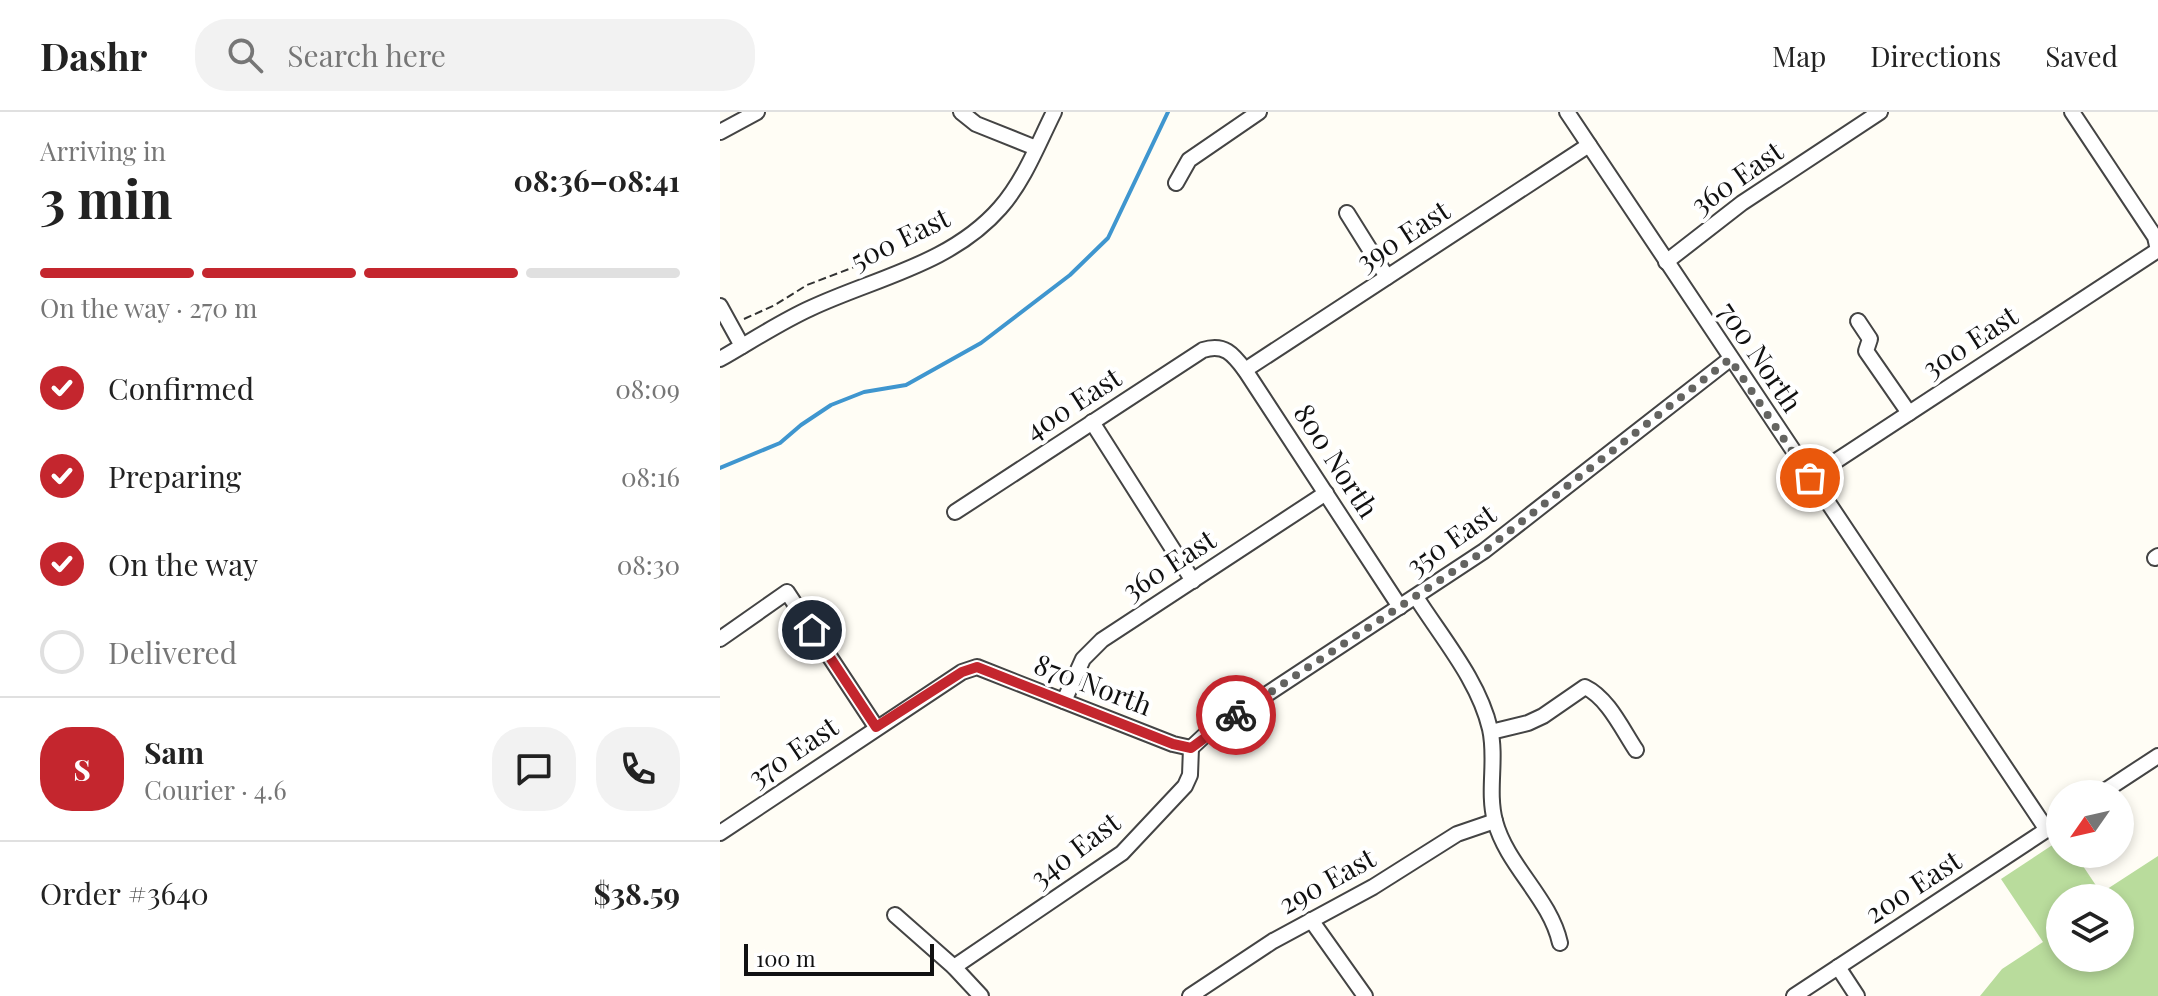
<!DOCTYPE html>
<meta charset="utf-8">
<style>
:root{--surface:#fff;--page:#f2f2f2;--text:#222;--muted:#767676;--line:#e0e0e0;--accent:#c4262e}
body{margin:0;font-family:"Playfair Display",serif;background:var(--page);color:var(--text);height:100vh;display:flex;flex-direction:column;font-size:30px;white-space:nowrap}
*{box-sizing:border-box;margin:0}
p{font-size:26px;color:var(--muted)}
.icon{flex:none;width:44px;height:44px;fill:none;stroke:currentColor;stroke-width:2;stroke-linecap:round;stroke-linejoin:round}
.map{position:relative;flex:1;overflow:hidden}
.side{display:flex;flex-direction:column;background:var(--surface);width:720px}
.side>*{flex:none}
.needle{width:52px;rotate:236deg}
.controls{position:absolute;left:1326px;top:668px;display:grid;gap:16px}
.controls a{display:grid;place-items:center;width:88px;height:88px;border-radius:50%;background:var(--surface);box-shadow:0 4px 12px #0003;font-size:40px}
.scale{position:absolute;left:24px;bottom:20px;width:190px;box-sizing:border-box;padding-left:8px;border:4px solid #111;border-top:0;font-size:22px;line-height:28px;white-space:nowrap;color:#111;-webkit-text-stroke:6px #fff;paint-order:stroke}
.pin{position:absolute;display:grid;place-items:center;width:68px;height:68px;color:#fff;margin:-34px;border:4px solid #fff;border-radius:50%;box-shadow:0 2px 8px #0007}
.courier{position:absolute;display:grid;place-items:center;width:80px;height:80px;margin:-40px;border:6px solid #c4262e;border-radius:50%;background:#fff;color:#222;box-shadow:0 2px 10px #0007}
.overview em{font-style:normal;font-weight:700}
.overview div{display:flex;flex-direction:column-reverse}
.overview{display:flex;align-items:center;justify-content:space-between;height:136px;padding:0 40px}
h1{font-size:52px;font-weight:700;line-height:60px}
.bar{display:grid;grid-template-columns:repeat(4,1fr);gap:12px 8px;align-content:center;height:96px;padding:0 40px}
.bar i{height:10px;border-radius:6px;background:var(--line)}
.bar .selected{background:var(--accent)}
.bar p{grid-column:span 4}
.line{display:flex;align-items:center;gap:20px;padding:0 40px;border-top:2px solid var(--line)}
.line div{flex:1}
.round{display:grid;place-items:center;flex:none;width:84px;height:84px;border-radius:32px;background:var(--page)}
ol{padding:0 40px;list-style:none}
li{display:flex;align-items:center;gap:24px;height:88px}
li p{margin-inline-start:auto}
li .icon{padding:8px;border-radius:50%;background:var(--accent);color:#fff;stroke-width:4}
li:last-child{color:var(--muted)}
li i{width:44px;height:44px;border:4px solid var(--line);border-radius:50%}
header{display:flex;align-items:center;gap:48px;box-sizing:border-box;height:112px;padding:0 40px;background:var(--surface);border-bottom:2px solid var(--line)}
header strong{font-size:38px}
nav{display:flex;gap:44px;margin-inline-start:auto;font-size:28px}
.search{width:560px;height:72px;background:var(--page);display:flex;align-items:center;gap:20px;box-sizing:border-box;padding:0 28px;border-radius:32px;color:var(--muted);font-size:30px}
main{display:flex;flex:1;min-height:0}
.map>svg:first-child{display:block}
.forest{fill:#b9dc9c;fill-rule:evenodd}
.lines{fill:none;stroke-linecap:round;stroke-linejoin:round}
.stream{stroke:#3f96cf;stroke-width:4}
.minor-casing{stroke:#444;stroke-width:18}
.path{stroke:#333;stroke-width:2;stroke-dasharray:8 4;stroke-linecap:butt}
.minor{stroke:#fff;stroke-width:14}
.done{stroke:#646461;stroke-width:8;stroke-dasharray:0 14.4}
.route{stroke:#c4262e;stroke-width:10}
.labels{text-anchor:middle;stroke-width:8;stroke-linejoin:round;paint-order:stroke}
.street-label{font-size:28px;fill:#111;stroke:#fff}
</style>
<header>
<strong>Dashr</strong>
<div class="search"><svg class="icon" aria-label="search" viewBox="0 0 24 24"><circle cx="10" cy="10" r="6"/><path d="M15 15l6 6"/></svg>Search here</div>
<nav><a>Map</a><a>Directions</a><a>Saved</a></nav>
</header>
<main>
<section class="side">
<div class="overview"><div><h1>3 min</h1><p>Arriving in</p></div><em>08:36–08:41</em></div>
<div class="bar"><i class="selected"></i><i class="selected"></i><i class="selected"></i><i></i><p>On the way · 270 m</p></div>
<ol>
<li><svg class="icon" aria-label="check" viewBox="0 0 24 24"><path d="M5 12l5 5 9-10"/></svg>Confirmed<p>08:09</p></li>
<li><svg class="icon" aria-label="check" viewBox="0 0 24 24"><path d="M5 12l5 5 9-10"/></svg>Preparing<p>08:16</p></li>
<li><svg class="icon" aria-label="check" viewBox="0 0 24 24"><path d="M5 12l5 5 9-10"/></svg>On the way<p>08:30</p></li>
<li><i></i>Delivered</li>
</ol>
<div class="line" style="height:144px"><b class="round" style="background:var(--accent);color:#fff">S</b><div><b>Sam</b><p>Courier · 4.6</p></div><a class="round"><svg class="icon" aria-label="chat" viewBox="0 0 24 24"><path d="M4 5h16v11H9l-5 4z"/></svg></a><a class="round"><svg class="icon" aria-label="phone" viewBox="0 0 24 24"><path d="M5 4h4l2 5-3 2q2 4 5 5l2-3 5 2v4C11 20 4 13 5 4z"/></svg></a></div>
<div class="line" style="height:104px"><div>Order #3640</div><b>$38.59</b></div>
</section>
<div class="map">
<svg width="1438" height="884" viewBox="0 0 1438 884">
<rect width="100%" height="100%" fill="#fffdf5"/>
<path class="forest" d="M1340,728v14h15l26,39 57,-37v140h-178l22,-27 41,-27 -42,-63zM1340,786h60v60h-60z"/>
<g class="lines">
<polyline class="stream" points="0,356 60,331 81,313 111,293 144,280 186,273 261,231 350,163 388,126 448,0"/>
<g class="minor-casing">
<g id="minor">
<polyline points="241,0 256,12 316,36"/>
<polyline points="847,0 1327,718"/>
<polyline points="1352,0 1435,125 1438,138"/>
<polyline points="0,20 37,0"/>
<polyline points="456,71 469,48 539,0"/>
<polyline points="627,101 667,165"/>
<polyline points="946,150 1022,91 1160,0"/>
<polyline points="0,194 22,234"/>
<polyline points="1138,209 1150,227 1146,239 1189,301"/>
<path d="M0,247c30,-17 60,-37 91,-51 64,-30 140,-44 189,-100 24,-27 38,-64 54,-96"/>
<polyline points="525,258 869,33"/>
<polyline points="372,310 473,469"/>
<polyline points="1090,366 1438,138"/>
<path d="M235,400l248,-162c21,-7 30,4 42,20l155,237"/>
<polyline points="1435,446 1438,444"/>
<path d="M696,485c26,41 63,84 74,132 7,30 -3,62 5,92 12,45 55,77 65,122"/>
<polyline points="0,527 67,480 156,615"/>
<polyline points="344,589 363,547 382,528 606,381"/>
<path d="M771,620l37,-9 15,-7 42,-29c23,11 37,42 51,63"/>
<polyline points="471,636 485,623 764,439 1010,247"/>
<polyline points="1380,682 1438,644"/>
<polyline points="0,721 242,560 257,555 453,632 471,636"/>
<polyline points="175,803 234,855 261,884"/>
<polyline points="591,808 645,884"/>
<polyline points="234,855 402,741 465,674 470,663 471,636"/>
<polyline points="1118,855 1137,884"/>
<polyline points="470,884 553,829 653,775 737,722 775,709"/>
<polyline points="1074,884 1340,709"/>
</g>
</g>
<polyline class="path" points="24,207 55,193 87,173 137,154 161,149"/>
<use href="#minor" class="minor"/>
</g>
<g class="lines">
<polyline class="done" points="516,603 764,439 1010,247 1090,366"/>
<polyline class="route" points="92,518 156,615 242,560 257,555 453,632 471,636 516,603"/>
</g>
<g class="labels">
<g class="street-label">
<text transform="translate(1017 66) rotate(-35)" y="10">360 East</text>
<text transform="translate(683 124) rotate(-33)" y="10">390 East</text>
<text transform="translate(180 127) rotate(-26)" y="10">500 East</text>
<text transform="translate(1250 230) rotate(-33)" y="10">300 East</text>
<text transform="translate(1040 245) rotate(56)" y="10">700 North</text>
<text transform="translate(353 292) rotate(-33)" y="10">400 East</text>
<text transform="translate(616 349) rotate(57)" y="10">800 North</text>
<text transform="translate(731 428) rotate(-35)" y="10">350 East</text>
<text transform="translate(449 453) rotate(-33)" y="10">360 East</text>
<text transform="translate(373 573) rotate(21)" y="10">870 North</text>
<text transform="translate(73 640) rotate(-34)" y="10">370 East</text>
<text transform="translate(355 738) rotate(-37)" y="10">340 East</text>
<text transform="translate(607 769) rotate(-29)" y="10">290 East</text>
<text transform="translate(1193 775) rotate(-33)" y="10">200 East</text>
</g>
</g>
</svg>
<div class="controls">
<a><svg class="needle" viewBox="-14 -14 28 28"><path d="M0-13l5 13h-10z" fill="#e53935"/><path d="M0 13l5-13h-10z" fill="#767676"/></svg></a>
<a><svg class="icon" aria-label="layers" viewBox="0 0 24 24"><path d="M12 4l9 5-9 5-9-5zM3 14l9 5 9-5"/></svg></a>
</div>
<div class="scale">100 m</div>
<div class="pin" style="left:1090px;top:366px;background:#ea580c"><svg class="icon" aria-label="bag" viewBox="0 0 24 24"><path d="M5 8h14l-1 12H6zM9 8a3 3 0 0 1 6 0"/></svg></div>
<div class="pin" style="left:92px;top:518px;background:#1f2937"><svg class="icon" aria-label="home" viewBox="0 0 24 24"><path d="M3 11l9-7 9 7M6 9v11h12V9"/></svg></div>
<div class="courier" style="left:516px;top:603px"><svg class="icon" aria-label="bike" viewBox="0 0 24 24"><circle cx="6" cy="16" r="4"/><circle cx="18" cy="16" r="4"/><path d="M6 16l4-8h5l3 8M10 8l3 8H6M13 5h3"/></svg></div>
</div>
</main>
